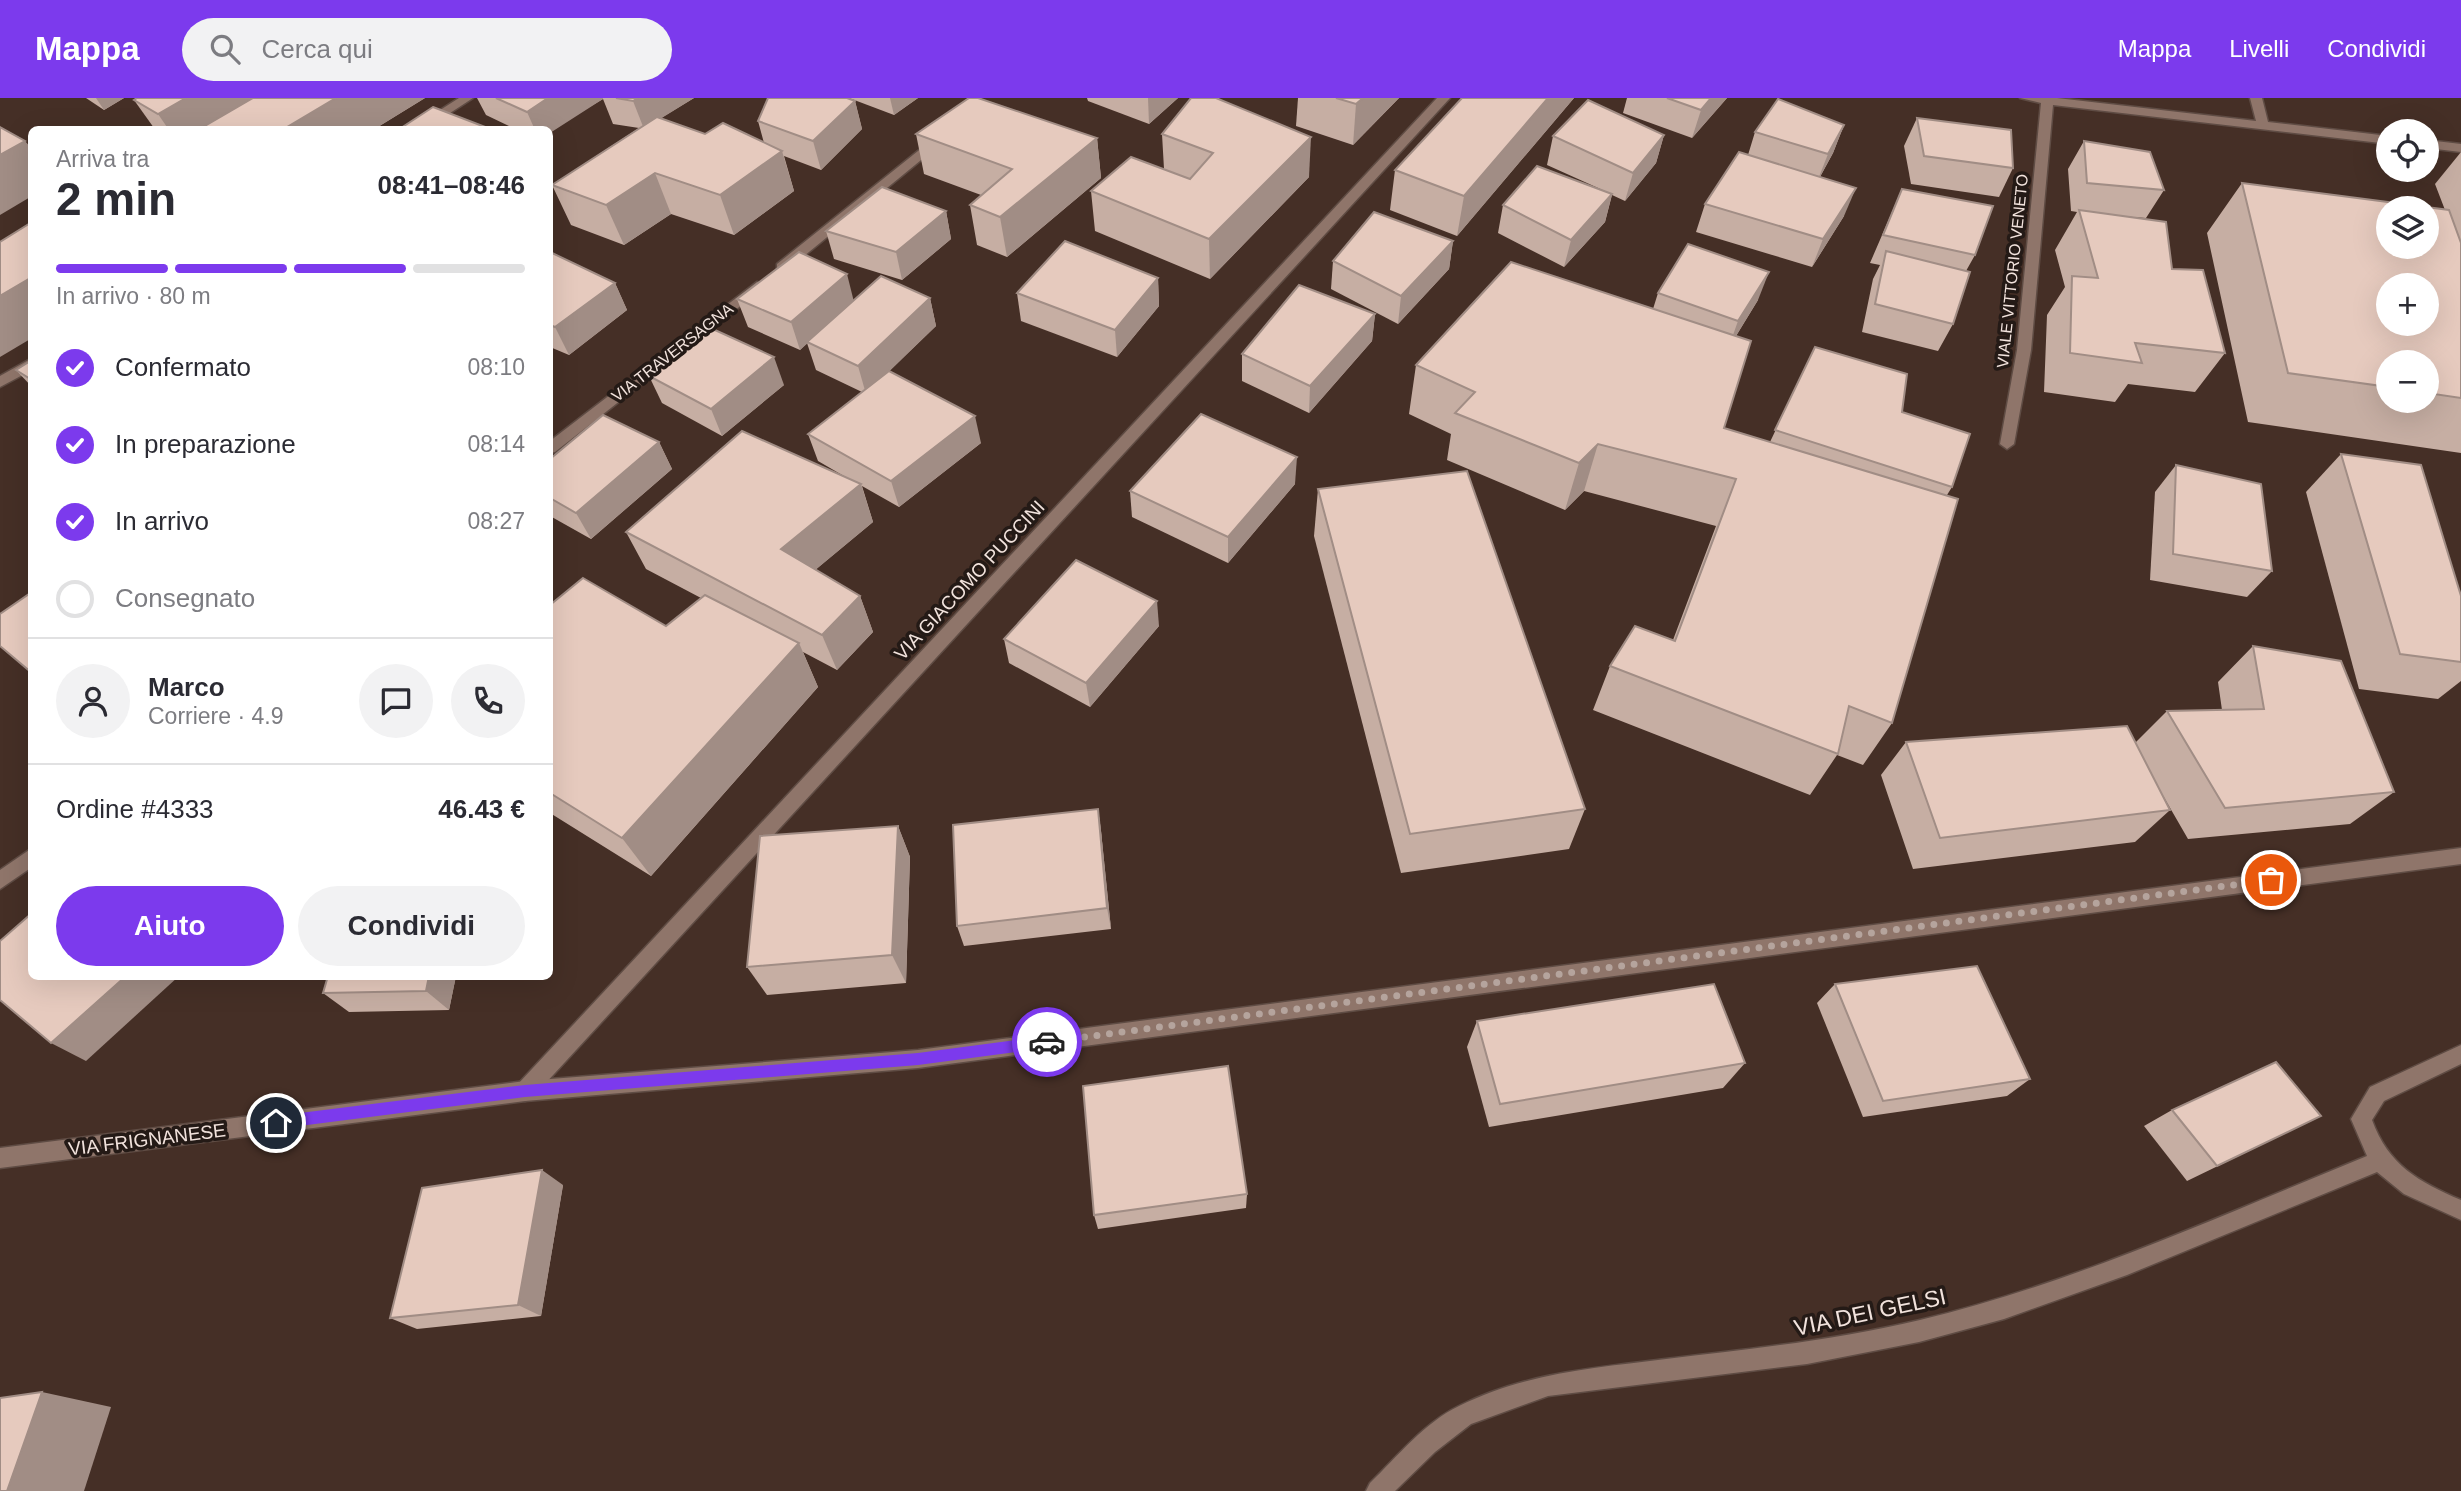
<!DOCTYPE html>
<html lang="it">
<meta charset="utf-8">
<style>
:root{--surface:#fff;--page:#f2f2f3;--text:#2b2b33;--muted:#7c7c81;--line:#e1e1e2;--accent:#7c3aed}
body{margin:0;font-family:Arial,sans-serif;background:var(--page);color:var(--text);height:100vh;display:flex;flex-direction:column;font-size:26px;white-space:nowrap}
*{box-sizing:border-box;margin:0}
p{font-size:23px;color:var(--muted)}
.icon{flex:none;width:38px;height:38px;fill:none;stroke:currentColor;stroke-width:2;stroke-linecap:round;stroke-linejoin:round}
.map{position:relative;flex:1;overflow:hidden}
.drawer{position:absolute;left:28px;top:28px;width:525px;height:854px;display:flex;flex-direction:column;background:var(--surface);border-radius:10px;box-shadow:0 7px 28px #0002}
.drawer>*{flex:none}
.buttons{position:absolute;left:2376px;top:21px;display:grid;gap:14px}
.buttons a{display:grid;place-items:center;width:63px;height:63px;border-radius:50%;background:var(--surface);box-shadow:0 7px 28px #0002;font-size:35px}
.pin{position:absolute;display:grid;place-items:center;width:60px;height:60px;color:#fff;margin:-30px;border:4px solid #fff;border-radius:50%;box-shadow:0 2px 7px #0007}
.courier{position:absolute;display:grid;place-items:center;width:70px;height:70px;margin:-35px;border:5px solid #7c3aed;border-radius:50%;background:#fff;color:#222;box-shadow:0 2px 9px #0007}
.overview em{font-style:normal;font-weight:700}
.overview div{display:flex;flex-direction:column-reverse}
.overview{display:flex;align-items:center;justify-content:space-between;height:119px;padding:0 28px}
h1{font-size:46px;font-weight:700;line-height:52px}
.bar{display:grid;grid-template-columns:repeat(4,1fr);gap:10px 7px;align-content:center;height:84px;padding:0 28px}
.bar i{height:9px;border-radius:5px;background:var(--line)}
.bar .selected{background:var(--accent)}
.bar p{grid-column:span 4}
.line{display:flex;align-items:center;gap:18px;padding:0 28px;border-top:2px solid var(--line)}
.line div{flex:1}
.round{display:grid;place-items:center;flex:none;width:74px;height:74px;border-radius:37px;background:var(--page)}
ol{padding:0 28px;list-style:none}
li{display:flex;align-items:center;gap:21px;height:77px}
li p{margin-inline-start:auto}
li .icon{padding:7px;border-radius:50%;background:var(--accent);color:#fff;stroke-width:4}
li:last-child{color:var(--muted)}
li i{width:38px;height:38px;border:4px solid var(--line);border-radius:50%}
.button{display:flex;gap:14px;margin-top:auto;padding:14px 28px}
.button a{flex:1;height:80px;border-radius:42px;background:var(--accent);color:#fff;font-size:28px;font-weight:700;line-height:80px;text-align:center}
.button a+a{background:var(--page);color:var(--text)}
header{display:flex;align-items:center;gap:42px;box-sizing:border-box;height:98px;padding:0 35px;background:var(--accent);color:#fff}
header strong{font-size:33px}
nav{display:flex;gap:38px;margin-inline-start:auto;font-size:24px}
.search{width:490px;height:63px;background:var(--page);display:flex;align-items:center;gap:18px;box-sizing:border-box;padding:0 24px;border-radius:38px;color:var(--muted);font-size:26px}
.map>svg:first-child{display:block}
.lines{fill:none;stroke-linecap:round;stroke-linejoin:round}
.street-casing{stroke:#5f4c44;stroke-width:3}
.secondary-casing{stroke:#5f4c44;stroke-width:3}
.street{fill:#8f756a;fill-rule:evenodd}
.secondary{fill:#8f756a;fill-rule:evenodd}
.wall{fill:#c6aea3;fill-rule:evenodd}
.shaded-wall{fill:#a18d85}
.building{fill:#e6cabe;stroke:#a18d85;stroke-width:2;fill-rule:evenodd}
.route{fill:#7c3aed}
.done{stroke:#b5a49d;stroke-width:7;stroke-dasharray:0 12.6}
.labels{text-anchor:middle;stroke-width:7;stroke-linejoin:round;paint-order:stroke}
.far-street-label{font-size:16px;fill:#f2e3dd;stroke:#241a16}
.street-label{font-size:19px;fill:#f2e3dd;stroke:#241a16}
.near-street-label{font-size:23px;fill:#f2e3dd;stroke:#241a16}
</style>
<header>
<strong>Mappa</strong>
<div class="search"><svg class="icon" aria-label="search" viewBox="0 0 24 24"><circle cx="10" cy="10" r="6"/><path d="M15 15l6 6"/></svg>Cerca qui</div>
<nav><a>Mappa</a><a>Livelli</a><a>Condividi</a></nav>
</header>
<div class="map">
<svg width="2461" height="1393" viewBox="0 0 2461 1393">
<rect width="100%" height="100%" fill="#452f26"/>
<g class="lines">
<g class="street-casing">
<g id="street">
<polygon points="459,0 473,0 424,32 409,32"/>
<polygon points="1437,0 1450,0 532,1000 525,1003 518,1000 515,993 518,986"/>
<polygon points="2020,0 2057,0 2256,23 2250,0 2262,0 2268,24 2389,38 2389,46 2053,7 2031,252 2014,346 2007,351 2000,346 2017,252 2041,5"/>
<polygon points="933,41 943,44 787,172 777,172 777,166"/>
<polygon points="2427,42 2461,46 2461,54 2427,50"/>
<polygon points="757,184 762,185 762,191 555,354 550,355 550,343"/>
<polygon points="32,260 32,272 0,289 0,278"/>
<polygon points="32,750 32,769 0,791 0,772"/>
<path d="M2461,947v19l-77,37 -12,19c16,45 47,62 89,80v20l-57,-26 -27,-22 -250,103 -123,44 -85,23 -112,22 -259,32 -77,28 -36,28 -40,39h-29l4,-8c27,-26 55,-61 89,-77 66,-33 135,-38 207,-47 85,-10 170,-19 254,-39 154,-37 300,-104 447,-164l-16,-37 19,-32z"/>
</g>
</g>
<g class="secondary-casing">
<polygon id="secondary" points="2461,750 2461,766 918,970 525,1003 0,1070 0,1050 525,983 918,952"/>
</g>
<use href="#street" class="street"/>
<use href="#secondary" class="secondary"/>
</g>
<g class="wall">
<polygon points="86,0 124,0 104,12"/>
<polygon points="137,0 425,0 373,32 157,32 154,30 134,2"/>
<polygon points="477,0 694,0 661,20 705,36 764,45 758,23 855,3 862,31 821,72 784,58 794,93 734,137 671,116 624,147 571,127 552,87 639,30 613,26 603,1 550,32 517,32 486,17"/>
<polygon points="849,0 918,0 894,17"/>
<polygon points="1087,0 1178,0 1149,26 1088,3"/>
<polygon points="1298,0 1399,0 1353,47 1296,28"/>
<polygon points="1462,0 1574,0 1457,138 1390,112 1395,72"/>
<polygon points="1627,0 1727,0 1692,40 1623,15"/>
<polygon points="1917,20 2013,70 1999,99 1911,86 1904,48"/>
<polygon points="1844,27 1833,55 1820,79 1844,118 1812,169 1696,134 1705,106 1748,57 1755,34"/>
<polygon points="916,36 1097,40 1101,80 1007,159 977,147 970,107 981,97 924,76"/>
<polygon points="1162,36 1309,79 1210,181 1095,133 1091,93 1164,71"/>
<polygon points="1664,37 1656,65 1625,103 1612,97 1605,124 1564,169 1498,135 1503,107 1607,94 1547,67 1553,38"/>
<polygon points="2084,43 2164,92 2146,120 2120,118 2172,171 2225,255 2195,294 2128,286 2115,304 2044,294 2047,217 2065,189 2055,152 2077,114 2071,113 2068,71"/>
<path d="M2461,54v301l-213,-31 -41,-189 35,-50 203,27 -10,-26zM2389,264h38v39h-38z"/>
<polygon points="1902,91 1975,157 1966,173 1953,226 1938,253 1862,234 1873,181 1880,167 1870,165"/>
<polygon points="946,113 951,141 902,182 834,161 826,133"/>
<polygon points="1453,143 1449,171 1398,226 1331,191 1333,163"/>
<polygon points="550,154 615,185 627,212 569,257 550,249"/>
<polygon points="1158,180 1159,208 1117,259 1021,223 1017,195"/>
<polygon points="1658,195 1758,202 1736,238 1724,330 1770,344 1815,249 1902,314 1952,389 1947,397 1892,625 1863,667 1837,657 1810,697 1593,612 1610,568 1673,542 1716,428 1584,393 1565,412 1447,362 1451,336 1409,316 1416,267 1653,211"/>
<polygon points="930,200 936,228 889,273 981,345 899,409 862,388 873,424 815,472 860,498 873,534 837,572 803,554 818,589 651,778 550,715 550,507 666,528 701,500 646,471 626,434 849,381 818,363 808,336 862,294 816,272 807,245 800,252 748,229 737,201 854,202"/>
<polygon points="1375,216 1372,243 1309,315 1242,283 1242,256"/>
<polygon points="32,262 32,289 16,272"/>
<polygon points="649,278 784,287 722,338 662,305"/>
<polygon points="659,344 672,371 591,441 550,418 550,361"/>
<polygon points="2341,356 2461,498 2461,583 2438,601 2359,591 2306,394"/>
<polygon points="2176,367 2272,473 2247,499 2150,482 2155,394"/>
<polygon points="1295,386 1228,465 1132,419 1130,393"/>
<polygon points="1318,391 1585,711 1569,751 1401,775 1314,438"/>
<polygon points="1159,528 1090,609 1009,565 1004,541"/>
<polygon points="2253,548 2394,694 2350,726 2188,741 2158,689 2170,712 2135,744 1913,771 1881,677 1906,644 2135,645 2167,613 2222,612 2218,584"/>
<polygon points="1098,711 1101,733 1111,831 964,848 957,828"/>
<polygon points="898,728 910,759 906,885 767,897 747,869"/>
<polygon points="328,878 456,878 449,912 349,914 323,895"/>
<polygon points="1835,886 2030,981 2007,998 1863,1019 1817,905"/>
<polygon points="1477,923 1745,965 1723,990 1489,1029 1467,949"/>
<polygon points="2172,1012 2321,1018 2187,1083 2144,1028"/>
<polygon points="563,1087 541,1218 417,1231 390,1220"/>
<polygon points="1247,1096 1246,1110 1098,1131 1094,1117"/>
</g>
<g class="shaded-wall">
<polygon points="96,0 124,0 104,12"/>
<polygon points="186,0 254,0 199,32 169,32 158,16"/>
<polygon points="336,0 425,0 373,32 282,32"/>
<polygon points="548,0 603,0 603,1 550,35 550,32 535,32 527,14"/>
<polygon points="638,0 694,0 644,31 633,3"/>
<polygon points="890,0 918,0 894,17"/>
<polygon points="1148,0 1178,0 1149,26"/>
<polygon points="1363,0 1399,0 1353,47 1356,6"/>
<polygon points="1548,0 1574,0 1457,138 1464,98"/>
<polygon points="1711,0 1727,0 1692,40 1701,12"/>
<polygon points="855,3 862,31 821,72 813,43"/>
<polygon points="1844,27 1833,55 1817,84 1828,56"/>
<polygon points="1664,37 1656,65 1625,103 1633,75"/>
<polygon points="1311,39 1309,79 1210,181 1209,141"/>
<polygon points="1097,40 1101,80 1007,159 1000,119"/>
<polygon points="25,43 32,51 32,98 0,117 0,57"/>
<polygon points="782,53 794,93 734,137 720,97"/>
<polygon points="655,75 671,116 624,147 606,107"/>
<polygon points="1856,90 1844,118 1812,169 1823,141"/>
<polygon points="1612,96 1605,124 1564,169 1571,142"/>
<polygon points="946,113 951,141 902,182 896,154"/>
<polygon points="1453,143 1449,171 1398,226 1401,198"/>
<polygon points="1769,174 1758,202 1728,251 1738,223"/>
<polygon points="847,176 854,204 800,252 791,224"/>
<polygon points="32,179 32,240 0,259 0,198"/>
<polygon points="1158,180 1159,208 1117,259 1115,232"/>
<polygon points="615,185 627,212 569,257 555,229"/>
<polygon points="930,200 936,228 866,296 858,268"/>
<polygon points="1375,216 1372,243 1309,315 1310,288"/>
<polygon points="774,259 784,287 722,338 711,311"/>
<polygon points="975,318 981,345 899,409 891,383"/>
<polygon points="659,344 672,371 591,441 576,415"/>
<polygon points="1598,346 1584,393 1565,412 1579,365"/>
<polygon points="1297,359 1295,386 1228,465 1228,439"/>
<polygon points="861,386 873,424 796,488 781,451"/>
<polygon points="860,498 873,534 837,572 822,537"/>
<polygon points="1157,503 1159,528 1090,609 1086,585"/>
<polygon points="799,545 818,589 651,778 622,740"/>
<polygon points="1098,711 1101,733 1111,831 1107,810"/>
<polygon points="898,728 910,759 906,885 892,857"/>
<polygon points="126,878 179,878 86,963 51,945"/>
<polygon points="429,878 456,878 449,912 426,893"/>
<polygon points="542,1072 563,1087 541,1218 518,1207"/>
<polygon points="42,1294 111,1309 84,1393 7,1393"/>
</g>
<g class="building">
<polygon points="137,0 186,0 158,16 134,2"/>
<polygon points="253,0 336,0 282,32 198,32"/>
<polygon points="496,0 548,0 527,14"/>
<polygon points="616,0 638,0 633,3"/>
<polygon points="768,0 847,0 855,3 813,43 758,23"/>
<polygon points="969,0 978,0 1097,40 1000,119 970,107 1012,71 916,36"/>
<polygon points="1191,0 1216,0 1311,39 1209,141 1091,93 1131,59 1190,81 1213,55 1162,36"/>
<polygon points="1336,0 1363,0 1356,6"/>
<polygon points="1462,0 1548,0 1464,98 1395,72"/>
<polygon points="1667,0 1711,0 1701,12"/>
<polygon points="1778,1 1844,27 1828,56 1755,34"/>
<polygon points="1588,2 1664,37 1633,75 1553,38"/>
<polygon points="433,9 493,32 398,32"/>
<polygon points="657,19 705,36 723,25 782,53 720,97 655,75 606,107 552,87"/>
<polygon points="1917,20 2011,32 2013,70 1924,58"/>
<polygon points="0,29 25,43 0,57"/>
<polygon points="2084,43 2150,54 2164,92 2087,85"/>
<polygon points="1739,54 1856,90 1823,141 1705,106"/>
<polygon points="1537,68 1612,96 1571,142 1503,107"/>
<path d="M2242,85l207,27 12,33v155l-34,-5v-31h-38v25l-101,-14zM2389,110h38v39h-38zM2389,187h38v39h-38z"/>
<polygon points="882,89 946,113 896,154 826,133"/>
<polygon points="1902,91 1993,108 1975,157 1883,137"/>
<polygon points="2079,112 2166,124 2172,171 2203,172 2225,255 2135,245 2142,265 2070,255 2072,178 2098,180"/>
<polygon points="1374,114 1453,143 1401,198 1333,163"/>
<polygon points="32,124 32,179 0,198 0,144"/>
<polygon points="1065,143 1158,180 1115,232 1017,195"/>
<polygon points="1688,146 1769,174 1738,223 1658,195"/>
<polygon points="1886,153 1970,174 1953,226 1875,206"/>
<polygon points="550,154 615,185 555,229 550,227"/>
<polygon points="799,154 847,176 791,224 737,201"/>
<polygon points="1511,164 1751,243 1724,330 1958,401 1892,625 1849,608 1838,656 1610,568 1635,528 1675,543 1736,381 1598,346 1579,365 1455,315 1475,294 1416,267"/>
<polygon points="881,178 930,200 858,268 807,244"/>
<polygon points="1299,187 1375,216 1310,288 1242,256"/>
<polygon points="704,227 774,259 711,311 649,278"/>
<polygon points="1815,249 1907,276 1902,314 1970,336 1952,389 1775,332"/>
<polygon points="32,262 32,282 16,272"/>
<polygon points="889,273 975,318 891,383 808,336"/>
<polygon points="1201,316 1297,359 1228,439 1130,393"/>
<polygon points="603,317 659,344 576,415 550,400 550,361"/>
<polygon points="742,333 861,386 781,451 860,498 822,537 626,434"/>
<polygon points="2341,356 2421,367 2461,498 2461,564 2400,556"/>
<polygon points="2176,367 2261,386 2272,473 2173,456"/>
<polygon points="1467,373 1585,711 1410,736 1318,391"/>
<polygon points="1076,462 1157,503 1086,585 1004,541"/>
<polygon points="583,480 666,528 705,497 799,545 622,740 550,695 550,507"/>
<polygon points="32,494 32,575 0,548 0,516"/>
<polygon points="2253,548 2341,563 2394,694 2225,710 2167,613 2264,611"/>
<polygon points="2127,628 2170,712 1940,740 1906,644"/>
<polygon points="1098,711 1107,810 957,828 953,727"/>
<polygon points="898,728 892,857 747,869 760,738"/>
<polygon points="32,815 32,878 126,878 51,945 0,902 0,843"/>
<polygon points="1977,868 2030,981 1883,1003 1835,886"/>
<polygon points="328,878 429,878 426,893 323,895"/>
<polygon points="1714,886 1745,965 1500,1006 1477,923"/>
<polygon points="2276,964 2321,1018 2217,1068 2172,1012"/>
<polygon points="1228,968 1247,1096 1094,1117 1083,988"/>
<polygon points="542,1072 518,1207 390,1220 422,1090"/>
<polygon points="42,1294 7,1393 0,1393 0,1300"/>
</g>
<polygon class="route" points="1047,938 1054,944 1047,950 918,967 525,999 276,1031 270,1025 276,1018 525,987 918,955"/>
<g class="lines">
<polyline class="done" points="1047,944 2271,782"/>
</g>
<g class="labels">
<g class="far-street-label">
<text transform="translate(2012 173) rotate(-84)" y="6">VIALE VITTORIO VENETO</text>
<text transform="translate(672 254) rotate(-38)" y="6">VIA TRAVERSAGNA</text>
</g>
<g class="street-label">
<text transform="translate(969 482) rotate(-47)" y="7">VIA GIACOMO PUCCINI</text>
<text transform="translate(147 1041) rotate(-7)" y="7">VIA FRIGNANESE</text>
</g>
<g class="near-street-label">
<text transform="translate(1870 1214) rotate(-12)" y="8">VIA DEI GELSI</text>
</g>
</g>
</svg>
<div class="buttons">
<a><svg class="icon" aria-label="locate" viewBox="0 0 24 24"><circle cx="12" cy="12" r="6"/><path d="M12 2v4M12 18v4M2 12h4M18 12h4"/></svg></a>
<a><svg class="icon" aria-label="layers" viewBox="0 0 24 24"><path d="M12 4l9 5-9 5-9-5zM3 14l9 5 9-5"/></svg></a>
<a>+</a>
<a>−</a>
</div>
<div class="pin" style="left:2271px;top:782px;background:#ea580c"><svg class="icon" aria-label="bag" viewBox="0 0 24 24"><path d="M5 8h14l-1 12H6zM9 8a3 3 0 0 1 6 0"/></svg></div>
<div class="pin" style="left:276px;top:1025px;background:#1f2937"><svg class="icon" aria-label="home" viewBox="0 0 24 24"><path d="M3 11l9-7 9 7M6 9v11h12V9"/></svg></div>
<div class="courier" style="left:1047px;top:944px"><svg class="icon" aria-label="car" viewBox="0 0 24 24"><path d="M5 17H2v-5l4-1 3-4h7l3 4 3 1v5h-3M9 17h6M6 11h13"/><circle cx="7" cy="17" r="2"/><circle cx="17" cy="17" r="2"/></svg></div>
<section class="drawer">
<div class="overview"><div><h1>2 min</h1><p>Arriva tra</p></div><em>08:41–08:46</em></div>
<div class="bar"><i class="selected"></i><i class="selected"></i><i class="selected"></i><i></i><p>In arrivo · 80 m</p></div>
<ol>
<li><svg class="icon" aria-label="check" viewBox="0 0 24 24"><path d="M5 12l5 5 9-10"/></svg>Confermato<p>08:10</p></li>
<li><svg class="icon" aria-label="check" viewBox="0 0 24 24"><path d="M5 12l5 5 9-10"/></svg>In preparazione<p>08:14</p></li>
<li><svg class="icon" aria-label="check" viewBox="0 0 24 24"><path d="M5 12l5 5 9-10"/></svg>In arrivo<p>08:27</p></li>
<li><i></i>Consegnato</li>
</ol>
<div class="line" style="height:126px"><a class="round"><svg class="icon" aria-label="person" viewBox="0 0 24 24"><circle cx="12" cy="8" r="4"/><path d="M4 21q1-7 8-7t8 7"/></svg></a><div><b>Marco</b><p>Corriere · 4.9</p></div><a class="round"><svg class="icon" aria-label="chat" viewBox="0 0 24 24"><path d="M4 5h16v11H9l-5 4z"/></svg></a><a class="round"><svg class="icon" aria-label="phone" viewBox="0 0 24 24"><path d="M5 4h4l2 5-3 2q2 4 5 5l2-3 5 2v4C11 20 4 13 5 4z"/></svg></a></div>
<div class="line" style="height:91px"><div>Ordine #4333</div><b>46.43 €</b></div>
<div class="button"><a>Aiuto</a><a>Condividi</a></div>
</section>
</div>
